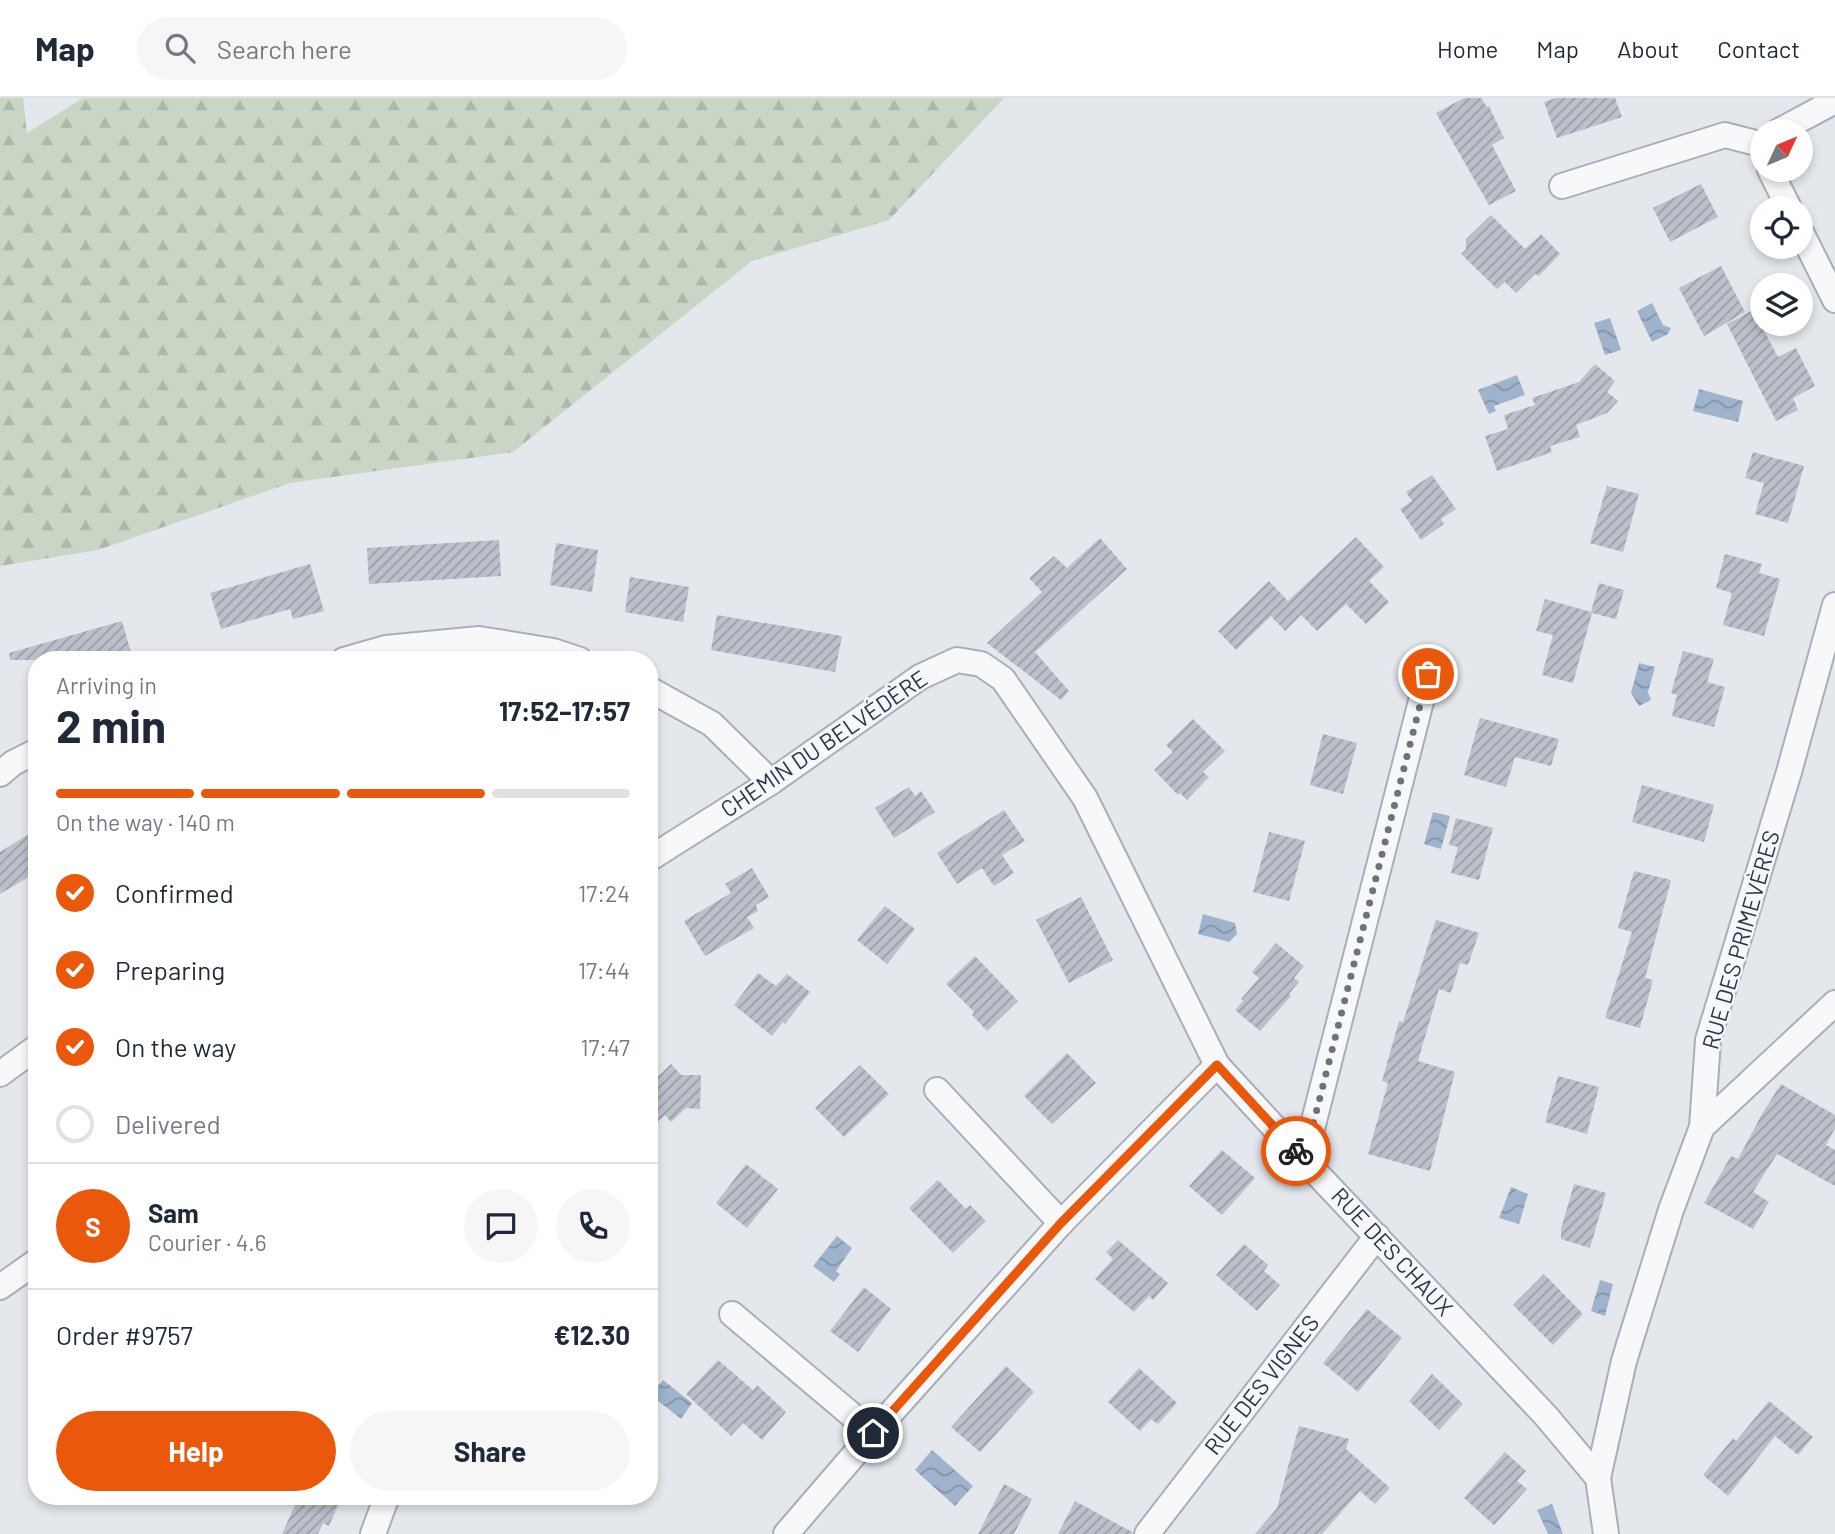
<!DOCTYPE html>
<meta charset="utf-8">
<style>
:root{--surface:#fff;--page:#f6f6f7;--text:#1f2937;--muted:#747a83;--line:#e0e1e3;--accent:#ea580c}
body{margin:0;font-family:Barlow,sans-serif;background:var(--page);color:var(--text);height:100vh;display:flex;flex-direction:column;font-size:26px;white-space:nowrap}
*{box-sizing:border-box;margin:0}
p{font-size:23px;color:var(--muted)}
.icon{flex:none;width:38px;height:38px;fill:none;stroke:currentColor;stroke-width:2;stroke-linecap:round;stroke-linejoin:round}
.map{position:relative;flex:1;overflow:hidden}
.drawer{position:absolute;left:28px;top:553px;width:630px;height:854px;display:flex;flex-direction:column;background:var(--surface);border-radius:28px;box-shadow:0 4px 10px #0003}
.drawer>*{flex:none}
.needle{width:46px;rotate:46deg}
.buttons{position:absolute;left:1750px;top:21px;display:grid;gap:14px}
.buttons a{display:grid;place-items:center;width:63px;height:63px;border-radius:50%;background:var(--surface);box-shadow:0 4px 10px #0003;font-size:35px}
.pin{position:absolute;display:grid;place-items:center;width:60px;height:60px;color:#fff;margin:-30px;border:4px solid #fff;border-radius:50%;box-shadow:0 2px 7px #0007}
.courier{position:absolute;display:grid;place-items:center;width:70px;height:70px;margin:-35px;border:5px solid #ea580c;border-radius:50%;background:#fff;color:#222;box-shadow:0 2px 9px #0007}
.headline em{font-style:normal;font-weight:700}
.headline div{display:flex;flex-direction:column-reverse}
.headline{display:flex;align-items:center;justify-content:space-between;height:119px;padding:0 28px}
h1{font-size:46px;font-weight:700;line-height:52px}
.bar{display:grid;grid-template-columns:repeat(4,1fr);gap:10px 7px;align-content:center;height:84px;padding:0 28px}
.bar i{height:9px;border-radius:5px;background:var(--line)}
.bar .active{background:var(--accent)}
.bar p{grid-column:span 4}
.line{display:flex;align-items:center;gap:18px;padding:0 28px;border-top:2px solid var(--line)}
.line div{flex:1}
.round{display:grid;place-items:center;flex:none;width:74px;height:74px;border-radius:37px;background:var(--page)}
ol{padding:0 28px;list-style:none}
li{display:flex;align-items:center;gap:21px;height:77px}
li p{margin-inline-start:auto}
li .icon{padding:7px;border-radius:50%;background:var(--accent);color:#fff;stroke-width:4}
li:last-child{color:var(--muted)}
li i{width:38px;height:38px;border:4px solid var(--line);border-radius:50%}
.button{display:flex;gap:14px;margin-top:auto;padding:14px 28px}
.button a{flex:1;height:80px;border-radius:42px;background:var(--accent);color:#fff;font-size:28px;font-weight:700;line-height:80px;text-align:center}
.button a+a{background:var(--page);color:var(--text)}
header{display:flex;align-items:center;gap:42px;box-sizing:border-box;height:98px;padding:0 35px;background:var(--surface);border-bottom:2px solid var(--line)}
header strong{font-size:33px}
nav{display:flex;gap:38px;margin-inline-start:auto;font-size:24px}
.search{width:490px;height:63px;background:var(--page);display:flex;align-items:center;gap:18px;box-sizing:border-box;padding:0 24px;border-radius:38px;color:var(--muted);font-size:26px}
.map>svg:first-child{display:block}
.forest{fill:url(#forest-firs)}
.water{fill:url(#water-waves)}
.building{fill:url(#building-hatch)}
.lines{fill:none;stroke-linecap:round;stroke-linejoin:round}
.minor-casing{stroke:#a9aeb7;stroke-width:28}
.minor{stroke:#f7f8fa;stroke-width:24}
.done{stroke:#6c737f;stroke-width:7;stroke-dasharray:0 12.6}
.route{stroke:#ea580c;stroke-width:9}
.labels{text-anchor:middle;stroke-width:5;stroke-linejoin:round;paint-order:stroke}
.street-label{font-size:23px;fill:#2b3445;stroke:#f4f6f9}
</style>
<header>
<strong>Map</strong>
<div class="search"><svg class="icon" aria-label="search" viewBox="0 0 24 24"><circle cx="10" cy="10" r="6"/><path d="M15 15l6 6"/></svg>Search here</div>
<nav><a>Home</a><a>Map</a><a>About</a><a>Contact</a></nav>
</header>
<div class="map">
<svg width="1835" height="1436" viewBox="0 0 1835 1436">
<defs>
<pattern id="forest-firs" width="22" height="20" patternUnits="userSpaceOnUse" patternTransform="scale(1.75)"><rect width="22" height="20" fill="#c9d6c5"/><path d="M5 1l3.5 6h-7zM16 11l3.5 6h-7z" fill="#adb8ab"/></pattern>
<pattern id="water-waves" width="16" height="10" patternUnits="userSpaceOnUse" patternTransform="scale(1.75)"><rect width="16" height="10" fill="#9fb4cc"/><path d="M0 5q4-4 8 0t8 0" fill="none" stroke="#8293a7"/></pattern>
<pattern id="building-hatch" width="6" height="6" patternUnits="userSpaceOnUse" patternTransform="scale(1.75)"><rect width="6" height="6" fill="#bbc0ca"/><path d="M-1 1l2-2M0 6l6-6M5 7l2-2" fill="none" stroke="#989da6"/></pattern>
</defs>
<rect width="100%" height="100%" fill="#e4e7ec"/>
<polygon class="forest" points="0,0 23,0 27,35 83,0 1004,0 889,122 752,163 513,354 290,385 98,452 0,468"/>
<g class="water">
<polygon points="1652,205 1663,227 1671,230 1668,236 1652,244 1637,213"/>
<polygon points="1610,220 1621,252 1605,257 1594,225"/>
<polygon points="1517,277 1525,297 1494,308 1496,313 1489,316 1478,292"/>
<polygon points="1699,291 1743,303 1738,324 1693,313"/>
<polygon points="1639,565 1655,569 1648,594 1651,602 1639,608 1631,595"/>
<polygon points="1433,714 1450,718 1441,751 1424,746"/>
<polygon points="1203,816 1235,825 1237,836 1229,844 1198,836"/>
<polygon points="1511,1089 1528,1096 1519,1126 1499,1120"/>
<polygon points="837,1138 852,1150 836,1173 840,1176 834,1184 813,1168"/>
<polygon points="1600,1182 1613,1186 1605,1218 1591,1213"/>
<polygon points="663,1282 692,1305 681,1321 651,1297"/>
<polygon points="932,1352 973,1388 955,1408 915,1372"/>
<polygon points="1552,1406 1563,1436 1548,1436 1537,1412"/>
</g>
<g class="building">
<polygon points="1464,0 1481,0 1487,9 1489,8 1504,40 1492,47 1516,93 1489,107 1436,15"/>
<polygon points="1556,0 1615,0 1622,19 1557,40 1544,4"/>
<polygon points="1701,86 1718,119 1670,144 1653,110"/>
<polygon points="1491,117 1525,151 1541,136 1560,156 1539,178 1535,176 1516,195 1505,184 1497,191 1461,156 1466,151 1466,141"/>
<polygon points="1721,168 1745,214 1704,238 1679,190"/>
<polygon points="1753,212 1778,259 1796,250 1815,288 1793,300 1798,312 1776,323 1727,226"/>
<polygon points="1595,266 1615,283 1607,294 1618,303 1607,315 1576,327 1580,339 1550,348 1552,354 1497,373 1485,338 1508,331 1504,317 1535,307 1532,300 1579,284"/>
<polygon points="1753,354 1804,368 1788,425 1755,416 1764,385 1745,380"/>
<polygon points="1432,377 1456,411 1441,421 1444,426 1421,442 1400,411 1412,403 1406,394"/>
<polygon points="1607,388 1639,396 1623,454 1590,445"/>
<polygon points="1356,439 1384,469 1369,483 1389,504 1366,526 1346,506 1317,533 1288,504 1301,517 1285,533 1271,518 1236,552 1218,533 1269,483 1288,503"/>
<polygon points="1100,440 1127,471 1035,554 1069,593 1061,602 987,545 1042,494 1029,480 1054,458 1067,470"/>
<polygon points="499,442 501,478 369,486 367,450"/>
<polygon points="556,445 598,452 592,494 550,487"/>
<polygon points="1725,456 1762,466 1759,475 1780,481 1764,538 1723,527 1732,495 1716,490"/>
<polygon points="310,466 324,513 293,521 290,511 221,531 210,495"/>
<polygon points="630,479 689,489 683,524 625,514"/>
<polygon points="1599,485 1624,492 1616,521 1592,515 1573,585 1542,577 1553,537 1536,533 1545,501 1591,514"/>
<polygon points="717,517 842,538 835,574 711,552"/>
<polygon points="122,523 133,562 10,562 9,555"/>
<polygon points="1683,553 1714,561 1707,584 1725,589 1714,629 1672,618 1677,597 1671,595"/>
<polygon points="1480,620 1559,641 1551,668 1515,659 1506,689 1464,677"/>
<polygon points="1193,621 1225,653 1203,674 1209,679 1187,702 1180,695 1178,697 1154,672 1173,654 1166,647"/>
<polygon points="1323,636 1357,645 1343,696 1310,687"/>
<polygon points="1642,687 1714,707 1704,744 1632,724"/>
<polygon points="909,689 915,698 921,693 935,714 894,740 875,710"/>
<polygon points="1004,712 1025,743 1002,757 1014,775 994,788 982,770 957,786 937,755"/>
<polygon points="1456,720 1493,730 1479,782 1451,775 1458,749 1449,747"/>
<polygon points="37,731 37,774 0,796 0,754"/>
<polygon points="1269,734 1305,743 1289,803 1253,794"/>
<polygon points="752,770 769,799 756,807 758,813 747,819 754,830 705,858 684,823 731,795 725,786"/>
<polygon points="1634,773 1671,782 1645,880 1653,882 1640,930 1605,920 1632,834 1618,830"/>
<polygon points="1081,799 1113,862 1069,885 1036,822"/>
<polygon points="885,808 915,831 887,866 857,842"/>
<polygon points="1436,822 1479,835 1468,867 1460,865 1451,895 1439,891 1418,963 1455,974 1430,1073 1368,1056 1388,985 1382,983 1399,923 1403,924"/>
<polygon points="1276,845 1304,868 1294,880 1299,884 1289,896 1291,898 1260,933 1235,912 1243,903 1241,901 1259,880 1252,874"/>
<polygon points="975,858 1018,903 987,933 972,917 974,914 946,886"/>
<polygon points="758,875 776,888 787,876 810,894 785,926 783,924 772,938 734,907"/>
<polygon points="1067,955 1096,985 1052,1026 1024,998"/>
<polygon points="671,966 681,977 701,977 700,1011 686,1010 671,1024 665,1017 649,1032 649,987"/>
<polygon points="860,967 889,996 844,1039 815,1010"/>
<polygon points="1558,978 1599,989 1587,1036 1545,1024"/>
<polygon points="1781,986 1835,1017 1835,1030 1826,1047 1835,1052 1835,1088 1777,1056 1753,1094 1769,1104 1753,1131 1704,1105 1731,1058 1738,1061 1762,1016"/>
<polygon points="1222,1052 1255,1080 1222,1117 1189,1088"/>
<polygon points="746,1066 778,1091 747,1130 716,1105"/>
<polygon points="938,1082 966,1111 970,1107 986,1123 953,1155 909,1110"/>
<polygon points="1574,1086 1606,1095 1590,1150 1561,1141 1561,1131"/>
<polygon points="1118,1142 1168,1185 1153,1202 1149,1198 1134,1214 1095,1181 1113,1161 1106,1154"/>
<polygon points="1244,1146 1268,1167 1264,1173 1280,1187 1257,1213 1216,1177"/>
<polygon points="1544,1176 1583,1216 1553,1247 1513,1207"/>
<polygon points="864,1189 891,1211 858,1254 830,1233"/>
<polygon points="1367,1211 1402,1240 1358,1294 1323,1265"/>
<polygon points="718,1262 753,1292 757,1287 786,1314 762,1342 743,1325 731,1338 686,1296"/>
<polygon points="1006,1268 1034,1294 980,1354 951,1329"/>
<polygon points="1139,1270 1177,1305 1158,1326 1151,1321 1140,1333 1108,1304"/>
<polygon points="1432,1276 1463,1306 1439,1332 1409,1303"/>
<polygon points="1769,1303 1813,1339 1798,1357 1775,1338 1728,1398 1703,1377 1733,1340 1736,1343"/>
<polygon points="1299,1328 1349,1341 1346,1351 1390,1390 1375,1406 1360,1393 1322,1436 1255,1436 1277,1410"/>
<polygon points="1505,1354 1526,1373 1517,1383 1527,1391 1494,1427 1464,1400"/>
<polygon points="1004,1386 1032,1401 1014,1436 978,1436"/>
<polygon points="299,1398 342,1398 329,1428 323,1425 318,1436 282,1436"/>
<polygon points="1075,1403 1132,1434 1132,1436 1058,1436"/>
</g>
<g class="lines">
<g class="minor-casing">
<g id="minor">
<polyline points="1779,33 1835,3"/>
<polyline points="1770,72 1789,110"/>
<polyline points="1562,88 1725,37 1756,45"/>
<polyline points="1801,134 1835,202"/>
<polyline points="344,562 386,550 479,541 553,553 580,562"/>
<polyline points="649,591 712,626 771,684"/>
<polyline points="0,676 13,665 37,653"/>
<polyline points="649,761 771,684 920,579 957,562 981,566 1003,581 1085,700 1217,967 1304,1062 1546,1318 1598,1380 1606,1436"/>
<polyline points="0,976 37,949"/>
<polyline points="937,992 1061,1125"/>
<polyline points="1702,1029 1835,905"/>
<polyline points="1304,1062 1428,576"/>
<polyline points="0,1189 37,1163"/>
<polyline points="732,1216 873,1335"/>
<polyline points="1598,1380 1624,1263 1671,1112 1702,1029 1708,942 1789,674 1835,507"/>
<polyline points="373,1436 387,1398"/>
<polyline points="786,1436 873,1335 1061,1125 1217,967"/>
<polyline points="1147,1436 1377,1138"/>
</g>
</g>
<use href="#minor" class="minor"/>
</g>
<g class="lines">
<polyline class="done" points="1296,1053 1304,1062 1428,576"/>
<polyline class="route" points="873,1335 1061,1125 1217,967 1296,1053"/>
</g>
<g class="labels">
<g class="street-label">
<text transform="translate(824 646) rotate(-34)" y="8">CHEMIN DU BELVÉDÈRE</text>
<text transform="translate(1741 842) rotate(-74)" y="8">RUE DES PRIMEVÈRES</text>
<text transform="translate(1392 1154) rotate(47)" y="8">RUE DES CHAUX</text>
<text transform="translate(1262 1287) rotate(-52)" y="8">RUE DES VIGNES</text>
</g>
</g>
</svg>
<div class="buttons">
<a><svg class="needle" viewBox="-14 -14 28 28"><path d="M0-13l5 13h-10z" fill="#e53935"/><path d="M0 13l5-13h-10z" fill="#747a83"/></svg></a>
<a><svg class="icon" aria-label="locate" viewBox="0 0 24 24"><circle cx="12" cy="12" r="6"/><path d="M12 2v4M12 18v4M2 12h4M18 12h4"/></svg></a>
<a><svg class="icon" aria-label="layers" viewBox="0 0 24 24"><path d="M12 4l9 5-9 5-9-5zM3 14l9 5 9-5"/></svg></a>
</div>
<div class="pin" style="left:1428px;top:576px;background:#ea580c"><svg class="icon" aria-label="bag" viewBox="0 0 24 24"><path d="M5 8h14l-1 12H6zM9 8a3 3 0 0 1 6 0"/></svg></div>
<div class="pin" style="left:873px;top:1335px;background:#1f2937"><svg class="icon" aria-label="home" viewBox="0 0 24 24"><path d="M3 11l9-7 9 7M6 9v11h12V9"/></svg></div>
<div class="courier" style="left:1296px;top:1053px"><svg class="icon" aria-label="bike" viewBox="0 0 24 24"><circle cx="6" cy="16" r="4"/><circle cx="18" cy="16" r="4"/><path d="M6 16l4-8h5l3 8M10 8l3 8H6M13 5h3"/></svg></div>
<section class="drawer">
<div class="headline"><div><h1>2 min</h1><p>Arriving in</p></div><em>17:52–17:57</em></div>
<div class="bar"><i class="active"></i><i class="active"></i><i class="active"></i><i></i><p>On the way · 140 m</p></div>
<ol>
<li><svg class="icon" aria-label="check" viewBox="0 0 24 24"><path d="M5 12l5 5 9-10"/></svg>Confirmed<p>17:24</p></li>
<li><svg class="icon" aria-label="check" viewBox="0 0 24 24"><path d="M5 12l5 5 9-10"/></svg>Preparing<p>17:44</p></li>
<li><svg class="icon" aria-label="check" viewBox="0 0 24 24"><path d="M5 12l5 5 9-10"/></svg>On the way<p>17:47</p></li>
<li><i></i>Delivered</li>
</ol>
<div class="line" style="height:126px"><b class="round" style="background:var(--accent);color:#fff">S</b><div><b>Sam</b><p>Courier · 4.6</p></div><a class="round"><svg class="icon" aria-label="chat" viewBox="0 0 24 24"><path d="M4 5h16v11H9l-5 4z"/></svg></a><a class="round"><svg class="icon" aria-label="phone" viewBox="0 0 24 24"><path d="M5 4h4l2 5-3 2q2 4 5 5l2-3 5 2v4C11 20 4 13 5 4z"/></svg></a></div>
<div class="line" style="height:91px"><div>Order #9757</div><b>€12.30</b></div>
<div class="button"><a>Help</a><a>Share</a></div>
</section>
</div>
